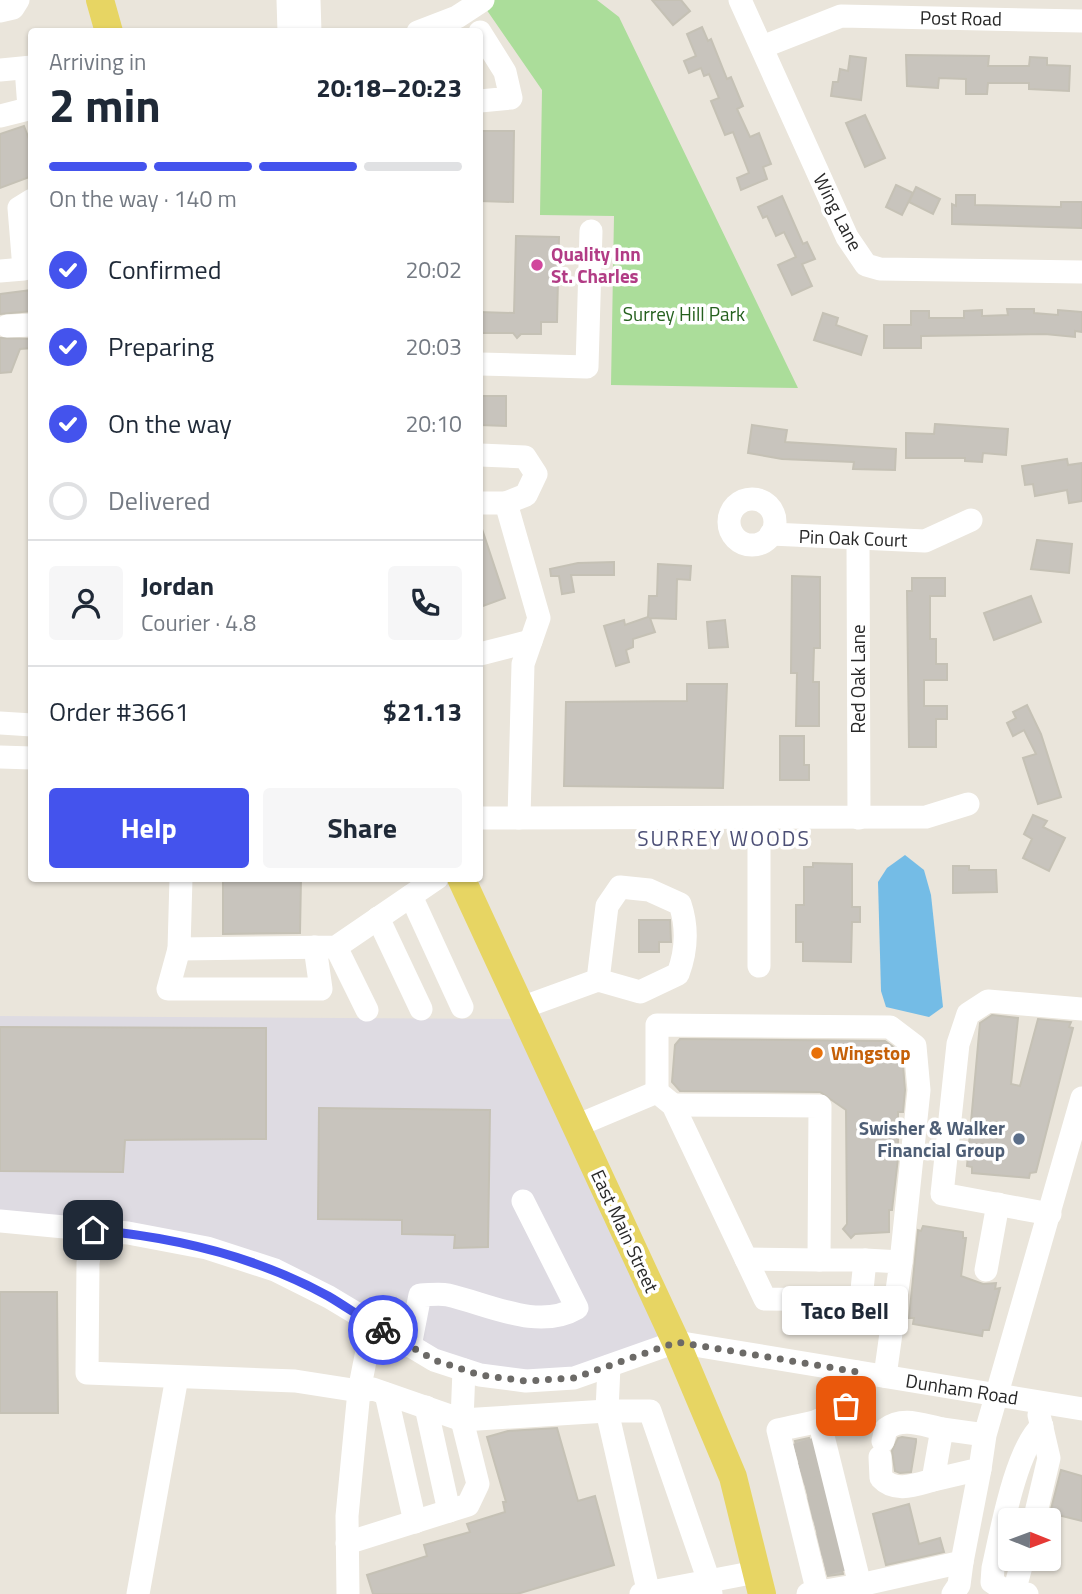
<!DOCTYPE html>
<meta charset="utf-8">
<style>
:root{--surface:#fff;--page:#f6f6f7;--text:#1f2937;--muted:#747a83;--line:#e0e1e3;--accent:#4453ed}
body{margin:0;font-family:"Titillium Web",sans-serif;background:var(--page);color:var(--text);height:100vh;display:flex;flex-direction:column;font-size:26px;white-space:nowrap}
*{box-sizing:border-box;margin:0}
p{font-size:23px;color:var(--muted)}
.icon{flex:none;width:38px;height:38px;fill:none;stroke:currentColor;stroke-width:2;stroke-linecap:round;stroke-linejoin:round}
.map{position:relative;flex:1;overflow:hidden}
.drawer{position:absolute;left:28px;top:28px;width:455px;height:854px;display:flex;flex-direction:column;background:var(--surface);border-radius:7px;box-shadow:0 2px 5px #0004}
.drawer>*{flex:none}
.needle{width:46px;rotate:91deg}
.fabs{position:absolute;left:998px;top:1508px;display:grid;gap:14px}
.fabs a{display:grid;place-items:center;width:63px;height:63px;border-radius:7px;background:var(--surface);box-shadow:0 2px 5px #0004;font-size:35px}
.pin{position:absolute;display:grid;place-items:center;width:60px;height:60px;color:#fff;margin:-30px;border-radius:14px;box-shadow:0 4px 10px #0006}
.courier{position:absolute;display:grid;place-items:center;width:70px;height:70px;margin:-35px;border:5px solid #4453ed;border-radius:50%;background:#fff;color:#222;box-shadow:0 2px 9px #0007}
.bubble{position:absolute;height:49px;border-radius:7px;background:var(--surface);box-shadow:0 2px 5px #0004;font-size:23px;font-weight:700;line-height:49px;text-align:center}
.headline em{font-style:normal;font-weight:700}
.headline div{display:flex;flex-direction:column-reverse}
.headline{display:flex;align-items:center;justify-content:space-between;height:119px;padding:0 21px}
h1{font-size:46px;font-weight:700;line-height:52px}
.bar{display:grid;grid-template-columns:repeat(4,1fr);gap:10px 7px;align-content:center;height:84px;padding:0 21px}
.bar i{height:9px;border-radius:5px;background:var(--line)}
.bar .active{background:var(--accent)}
.bar p{grid-column:span 4}
.line{display:flex;align-items:center;gap:18px;padding:0 21px;border-top:2px solid var(--line)}
.line div{flex:1}
.round{display:grid;place-items:center;flex:none;width:74px;height:74px;border-radius:7px;background:var(--page)}
ol{padding:0 21px;list-style:none}
li{display:flex;align-items:center;gap:21px;height:77px}
li p{margin-inline-start:auto}
li .icon{padding:7px;border-radius:50%;background:var(--accent);color:#fff;stroke-width:4}
li:last-child{color:var(--muted)}
li i{width:38px;height:38px;border:4px solid var(--line);border-radius:50%}
.primary-button{display:flex;gap:14px;margin-top:auto;padding:14px 21px}
.primary-button a{flex:1;height:80px;border-radius:7px;background:var(--accent);color:#fff;font-size:28px;font-weight:700;line-height:80px;text-align:center}
.primary-button a+a{background:var(--page);color:var(--text)}
.map>svg:first-child{display:block}
.industrial{fill:#dedbe2}
.green{fill:#abdd9a}
.water{fill:#74bce6}
.building{fill:#c8c4bd;stroke:#c5c1b5;stroke-width:2}
.lines{fill:none;stroke-linecap:round;stroke-linejoin:round}
.minor-tunnel{stroke:#c3bfb7;stroke-width:23;stroke-dasharray:23 11;stroke-linecap:butt}
.minor{stroke:#fff;stroke-width:23}
.major{stroke:#e7d563;stroke-width:28}
.done{stroke:#6c6a67;stroke-width:7;stroke-dasharray:0 12.6}
.route{stroke:#4453ed;stroke-width:9}
.hotel-dot{fill:#d1479c;stroke:#fff;stroke-width:2.5}
.food-dot{fill:#e8710a;stroke:#fff;stroke-width:2.5}
.service-dot{fill:#5c6f8a;stroke:#fff;stroke-width:2.5}
.labels{text-anchor:middle;stroke-width:7;stroke-linejoin:round;paint-order:stroke}
.street-label{font-size:19px;fill:#282828;stroke:#fff}
.hotel-label{font-size:19px;font-weight:bold;fill:#b23c85;stroke:#fff;text-anchor:start}
.park-label{font-size:19px;fill:#25601e;stroke:#fff}
.food-label{font-size:19px;font-weight:bold;fill:#c56008;stroke:#fff;text-anchor:start}
.service-label{font-size:19px;font-weight:bold;fill:#4e5e75;stroke:#fff;text-anchor:end}
.neighbourhood-label{font-size:21px;letter-spacing:2px;fill:#4c4f76;stroke:#fff}
</style>
<div class="map">
<svg width="1082" height="1594" viewBox="0 0 1082 1594">
<rect width="100%" height="100%" fill="#eae5db"/>
<polygon class="industrial" points="0,1016 520,1019 667,1337 574,1371 523,1374 440,1355 279,1266 0,1214"/>
<polygon class="green" points="492,0 597,0 619,17 798,388 611,385 614,216 540,215 542,90 484,6"/>
<polygon class="water" points="905,855 924,870 931,895 943,1007 929,1017 886,1007 881,991 878,882 887,868"/>
<g class="building">
<polygon points="652,0 681,0 690,11 673,25"/>
<polygon points="702,27 708,41 711,39 727,79 731,77 743,106 737,109 750,137 759,133 771,164 763,167 767,179 741,190 737,178 749,173 733,132 725,135 711,101 719,98 709,74 704,76 701,68 689,73 684,61 696,56 687,34"/>
<polygon points="906,55 989,56 988,66 1029,66 1030,57 1047,58 1047,65 1070,66 1069,91 1029,89 1029,83 988,83 987,94 966,94 966,79 939,78 938,88 907,86"/>
<polygon points="850,56 866,58 861,100 831,96 833,82 838,82 840,69 848,71"/>
<polygon points="865,115 885,158 865,167 846,123"/>
<polygon points="24,126 32,147 32,176 0,188 0,134"/>
<polygon points="480,131 514,131 513,202 480,201"/>
<polygon points="896,185 913,193 902,215 886,207"/>
<polygon points="916,187 940,199 933,214 909,202"/>
<polygon points="956,195 975,195 975,205 1061,207 1061,202 1082,202 1082,228 952,224 952,204 956,206"/>
<polygon points="782,196 803,244 807,242 815,259 802,264 812,286 792,295 778,265 796,257 784,232 776,236 767,216 763,218 758,207"/>
<polygon points="516,236 559,237 557,322 541,322 541,334 521,334 517,338 513,333 480,333 480,312 514,313"/>
<polygon points="32,290 32,311 0,314 0,294"/>
<polygon points="1007,309 1034,309 1034,313 1058,315 1058,310 1082,312 1082,332 1075,331 1075,337 1045,334 921,336 921,348 884,348 884,325 911,325 911,311 929,311 929,318 964,318 964,311 982,310 982,316 1008,315"/>
<polygon points="823,313 838,318 836,325 867,336 861,355 814,340"/>
<polygon points="0,338 32,339 32,348 20,349 11,372 0,373"/>
<polygon points="480,396 506,396 506,426 480,425"/>
<polygon points="935,424 1008,429 1006,455 983,453 982,462 965,461 965,458 906,458 906,433 934,434"/>
<polygon points="752,425 787,430 785,442 896,449 895,470 853,469 854,462 782,459 748,453"/>
<polygon points="1067,459 1068,465 1082,463 1082,501 1069,503 1067,490 1035,496 1033,484 1025,485 1022,466"/>
<polygon points="482,529 505,598 480,607 480,530"/>
<polygon points="1037,540 1072,544 1069,573 1031,569"/>
<polygon points="614,562 614,575 571,575 574,592 562,594 559,576 551,576 550,569 578,563"/>
<polygon points="658,564 691,566 690,580 677,579 676,619 650,618 655,632 633,639 633,647 626,650 629,662 616,666 604,626 624,620 625,625 648,617 649,596 657,596"/>
<polygon points="792,576 820,577 820,648 814,648 813,682 819,682 819,726 796,726 797,673 791,673"/>
<polygon points="912,578 945,578 945,596 930,596 930,639 936,639 936,664 947,664 947,680 924,680 924,706 947,706 947,719 936,719 936,747 909,747 907,591 912,591"/>
<polygon points="1031,596 1041,622 994,640 984,613"/>
<polygon points="725,620 728,647 709,648 707,622"/>
<polygon points="687,684 727,684 723,788 564,786 566,702 687,701"/>
<polygon points="1027,705 1041,734 1061,797 1038,804 1023,758 1036,754 1024,730 1013,736 1007,723 1016,718 1013,712"/>
<polygon points="780,736 804,736 804,765 809,765 809,780 780,780"/>
<polygon points="1033,815 1047,821 1043,827 1065,838 1049,871 1023,858 1032,839 1024,834"/>
<polygon points="813,863 852,864 852,907 860,907 860,922 852,922 851,962 803,961 803,942 796,942 796,905 804,905 804,867 813,867"/>
<polygon points="953,866 969,866 969,870 996,870 997,892 953,893"/>
<polygon points="223,878 301,878 300,933 223,934"/>
<polygon points="639,920 670,920 671,942 659,942 659,952 639,952"/>
<polygon points="992,1015 1018,1018 1011,1084 1020,1086 1038,1019 1071,1022 1069,1027 1073,1028 1036,1172 1030,1173 1029,1178 972,1173 972,1167 967,1166 980,1023"/>
<polygon points="0,1027 266,1028 266,1139 125,1140 123,1172 0,1171"/>
<polygon points="680,1039 885,1041 902,1053 905,1090 903,1112 898,1112 898,1158 892,1210 889,1210 889,1232 855,1234 851,1238 843,1229 847,1224 846,1110 820,1092 680,1091 672,1082 675,1045"/>
<polygon points="319,1108 490,1110 488,1247 454,1248 455,1235 402,1234 402,1220 318,1219"/>
<polygon points="923,1226 963,1232 963,1238 966,1238 961,1276 983,1284 996,1283 995,1289 1000,1288 989,1330 983,1330 982,1336 913,1324 914,1318 909,1318 918,1230 921,1231"/>
<polygon points="0,1292 57,1292 58,1413 0,1413"/>
<polygon points="557,1428 578,1501 595,1496 614,1565 517,1594 373,1594 367,1575 427,1556 424,1545 470,1532 467,1524 505,1512 503,1502 506,1502 487,1437 508,1431"/>
<polygon points="902,1437 916,1439 916,1442 911,1472 900,1473 895,1471 892,1451 898,1438"/>
<polygon points="809,1438 843,1574 828,1576 795,1441"/>
<polygon points="1061,1470 1082,1476 1082,1521 1050,1513"/>
<polygon points="909,1504 919,1544 940,1538 944,1552 886,1565 873,1514"/>
</g>
<g class="lines">
<g class="minor-tunnel">
<polyline points="796,1455 816,1449"/>
<polyline points="801,1474 821,1468"/>
<polyline points="806,1491 825,1486"/>
<polyline points="810,1509 830,1504"/>
<polyline points="815,1527 834,1522"/>
<polyline points="819,1545 839,1540"/>
<polyline points="824,1564 844,1559"/>
</g>
<g class="minor">
<polyline points="288,0 289,32"/>
<polyline points="309,0 310,32"/>
<polyline points="740,0 847,237 866,265 880,269 1082,272"/>
<polyline points="0,11 13,8 18,0"/>
<polyline points="418,32 457,17 483,0"/>
<polyline points="480,32 505,72 511,98 480,101"/>
<polyline points="762,47 841,16 1082,21"/>
<polyline points="26,68 29,108"/>
<polyline points="0,70 32,67"/>
<polyline points="0,116 32,108"/>
<polyline points="0,271 24,269 19,208 32,200"/>
<polyline points="7,326 32,325"/>
<polyline points="480,364 587,367 591,231"/>
<polyline points="480,455 525,457 536,474 526,495 506,503"/>
<circle cx="752" cy="522" r="23"/>
<polyline points="480,503 506,503 539,618 523,664 519,818"/>
<polyline points="771,534 925,541 971,520"/>
<polyline points="858,540 859,818"/>
<polyline points="480,654 531,641"/>
<polyline points="0,723 32,725"/>
<polyline points="0,757 32,758"/>
<polyline points="480,818 926,817 968,804"/>
<polyline points="181,878 179,949 336,947 437,878"/>
<polyline points="411,896 462,1007"/>
<polyline points="378,918 421,1009"/>
<polyline points="336,947 367,1010"/>
<polyline points="179,949 168,989 321,989 315,947"/>
<polyline points="759,966 759,818"/>
<path d="M521,1008l77,-28 42,12 38,-18c9,-24 10,-46 2,-70l-31,-14 -29,-3 -13,19 -9,74"/>
<polyline points="657,1092 657,1025 890,1027 915,1046 919,1090 901,1262"/>
<polyline points="673,1105 820,1106 819,1260 865,1260"/>
<polyline points="576,1126 657,1092 673,1105 765,1299 861,1300 865,1260 901,1262 885,1376"/>
<polyline points="1050,1214 942,1194 958,1044 968,1014 988,1001 1082,1009"/>
<polyline points="0,1221 128,1233 207,1248 275,1270 329,1297 434,1360 480,1375 526,1381 574,1378 676,1342 1082,1409"/>
<polyline points="93,1230 88,1263 87,1373 295,1381 359,1391 366,1356 379,1328"/>
<polyline points="746,1259 819,1260"/>
<polyline points="986,1270 998,1204"/>
<path d="M410,1346l10,-51c9,0 19,-2 28,0 40,9 90,36 129,13l-54,-107"/>
<polyline points="609,1366 607,1411 649,1594"/>
<polyline points="386,1394 415,1522"/>
<polyline points="426,1407 449,1511"/>
<polyline points="985,1435 980,1469 933,1480 942,1429 985,1435 1082,1098"/>
<path d="M883,1441l3,-12c17,-13 36,-4 56,0"/>
<path d="M880,1457l1,21c14,15 34,7 52,2"/>
<polyline points="1034,1521 1049,1458 1039,1415"/>
<polyline points="347,1543 468,1505 478,1484 462,1420 464,1370"/>
<polyline points="860,1585 962,1562 980,1469"/>
<polyline points="1014,1592 1023,1559"/>
<path d="M818,1593l-40,-163c45,-11 69,-7 79,-58"/>
<polyline points="138,1594 177,1377"/>
<polyline points="348,1594 347,1516 359,1391 373,1389 462,1420 607,1411 650,1411 709,1581 711,1594"/>
<polyline points="641,1594 756,1572"/>
<polyline points="808,1594 860,1585 819,1420"/>
<polyline points="953,1594 959,1585 962,1562"/>
<path d="M1027,1594l-23,-4 -12,-8 1,-14c8,-35 23,-120 49,-142"/>
</g>
<g class="major">
<polyline points="100,0 109,32"/>
<polyline points="461,878 676,1342 733,1477 762,1594"/>
</g>
</g>
<g class="lines">
<polyline class="done" points="383,1330 434,1360 480,1375 526,1381 574,1378 677,1342 858,1372 846,1406"/>
<path class="route" d="M93,1230c82,7 162,26 235,66 19,11 36,24 55,34"/>
</g>
<circle class="hotel-dot" cx="537" cy="265" r="7"/>
<circle class="food-dot" cx="817" cy="1053" r="7"/>
<circle class="service-dot" cx="1019" cy="1139" r="7"/>
<g class="labels">
<g class="street-label">
<text transform="translate(961 18) rotate(1)" y="7">Post Road</text>
<text transform="translate(838 212) rotate(63)" y="7">Wing Lane</text>
<text transform="translate(853 538) rotate(2)" y="7">Pin Oak Court</text>
<text transform="translate(858 679) rotate(-90)" y="7">Red Oak Lane</text>
<text transform="translate(625 1231) rotate(65)" y="7">East Main Street</text>
<text transform="translate(962 1389) rotate(9)" y="7">Dunham Road</text>
</g>
<g class="hotel-label">
<text x="551" y="261">Quality Inn<tspan x="551" dy="22">St. Charles</tspan></text>
</g>
<g class="park-label">
<text x="684" y="321">Surrey Hill Park</text>
</g>
<g class="food-label">
<text x="831" y="1060">Wingstop</text>
</g>
<g class="service-label">
<text x="1005" y="1135">Swisher &amp; Walker<tspan x="1005" dy="22">Financial Group</tspan></text>
</g>
<g class="neighbourhood-label">
<text x="724" y="846">SURREY WOODS</text>
</g>
</g>
</svg>
<div class="fabs">
<a><svg class="needle" viewBox="-14 -14 28 28"><path d="M0-13l5 13h-10z" fill="#e53935"/><path d="M0 13l5-13h-10z" fill="#747a83"/></svg></a>
</div>
<div class="pin" style="left:846px;top:1406px;background:#ea580c"><svg class="icon" aria-label="bag" viewBox="0 0 24 24"><path d="M5 8h14l-1 12H6zM9 8a3 3 0 0 1 6 0"/></svg></div>
<div class="pin" style="left:93px;top:1230px;background:#1f2937"><svg class="icon" aria-label="home" viewBox="0 0 24 24"><path d="M3 11l9-7 9 7M6 9v11h12V9"/></svg></div>
<div class="courier" style="left:383px;top:1330px"><svg class="icon" aria-label="bike" viewBox="0 0 24 24"><circle cx="6" cy="16" r="4"/><circle cx="18" cy="16" r="4"/><path d="M6 16l4-8h5l3 8M10 8l3 8H6M13 5h3"/></svg></div>
<div class="bubble" style="left:782px;top:1286px;width:126px">Taco Bell</div>
<section class="drawer">
<div class="headline"><div><h1>2 min</h1><p>Arriving in</p></div><em>20:18–20:23</em></div>
<div class="bar"><i class="active"></i><i class="active"></i><i class="active"></i><i></i><p>On the way · 140 m</p></div>
<ol>
<li><svg class="icon" aria-label="check" viewBox="0 0 24 24"><path d="M5 12l5 5 9-10"/></svg>Confirmed<p>20:02</p></li>
<li><svg class="icon" aria-label="check" viewBox="0 0 24 24"><path d="M5 12l5 5 9-10"/></svg>Preparing<p>20:03</p></li>
<li><svg class="icon" aria-label="check" viewBox="0 0 24 24"><path d="M5 12l5 5 9-10"/></svg>On the way<p>20:10</p></li>
<li><i></i>Delivered</li>
</ol>
<div class="line" style="height:126px"><a class="round"><svg class="icon" aria-label="person" viewBox="0 0 24 24"><circle cx="12" cy="8" r="4"/><path d="M4 21q1-7 8-7t8 7"/></svg></a><div><b>Jordan</b><p>Courier · 4.8</p></div><a class="round"><svg class="icon" aria-label="phone" viewBox="0 0 24 24"><path d="M5 4h4l2 5-3 2q2 4 5 5l2-3 5 2v4C11 20 4 13 5 4z"/></svg></a></div>
<div class="line" style="height:91px"><div>Order #3661</div><b>$21.13</b></div>
<div class="primary-button"><a>Help</a><a>Share</a></div>
</section>
</div>
